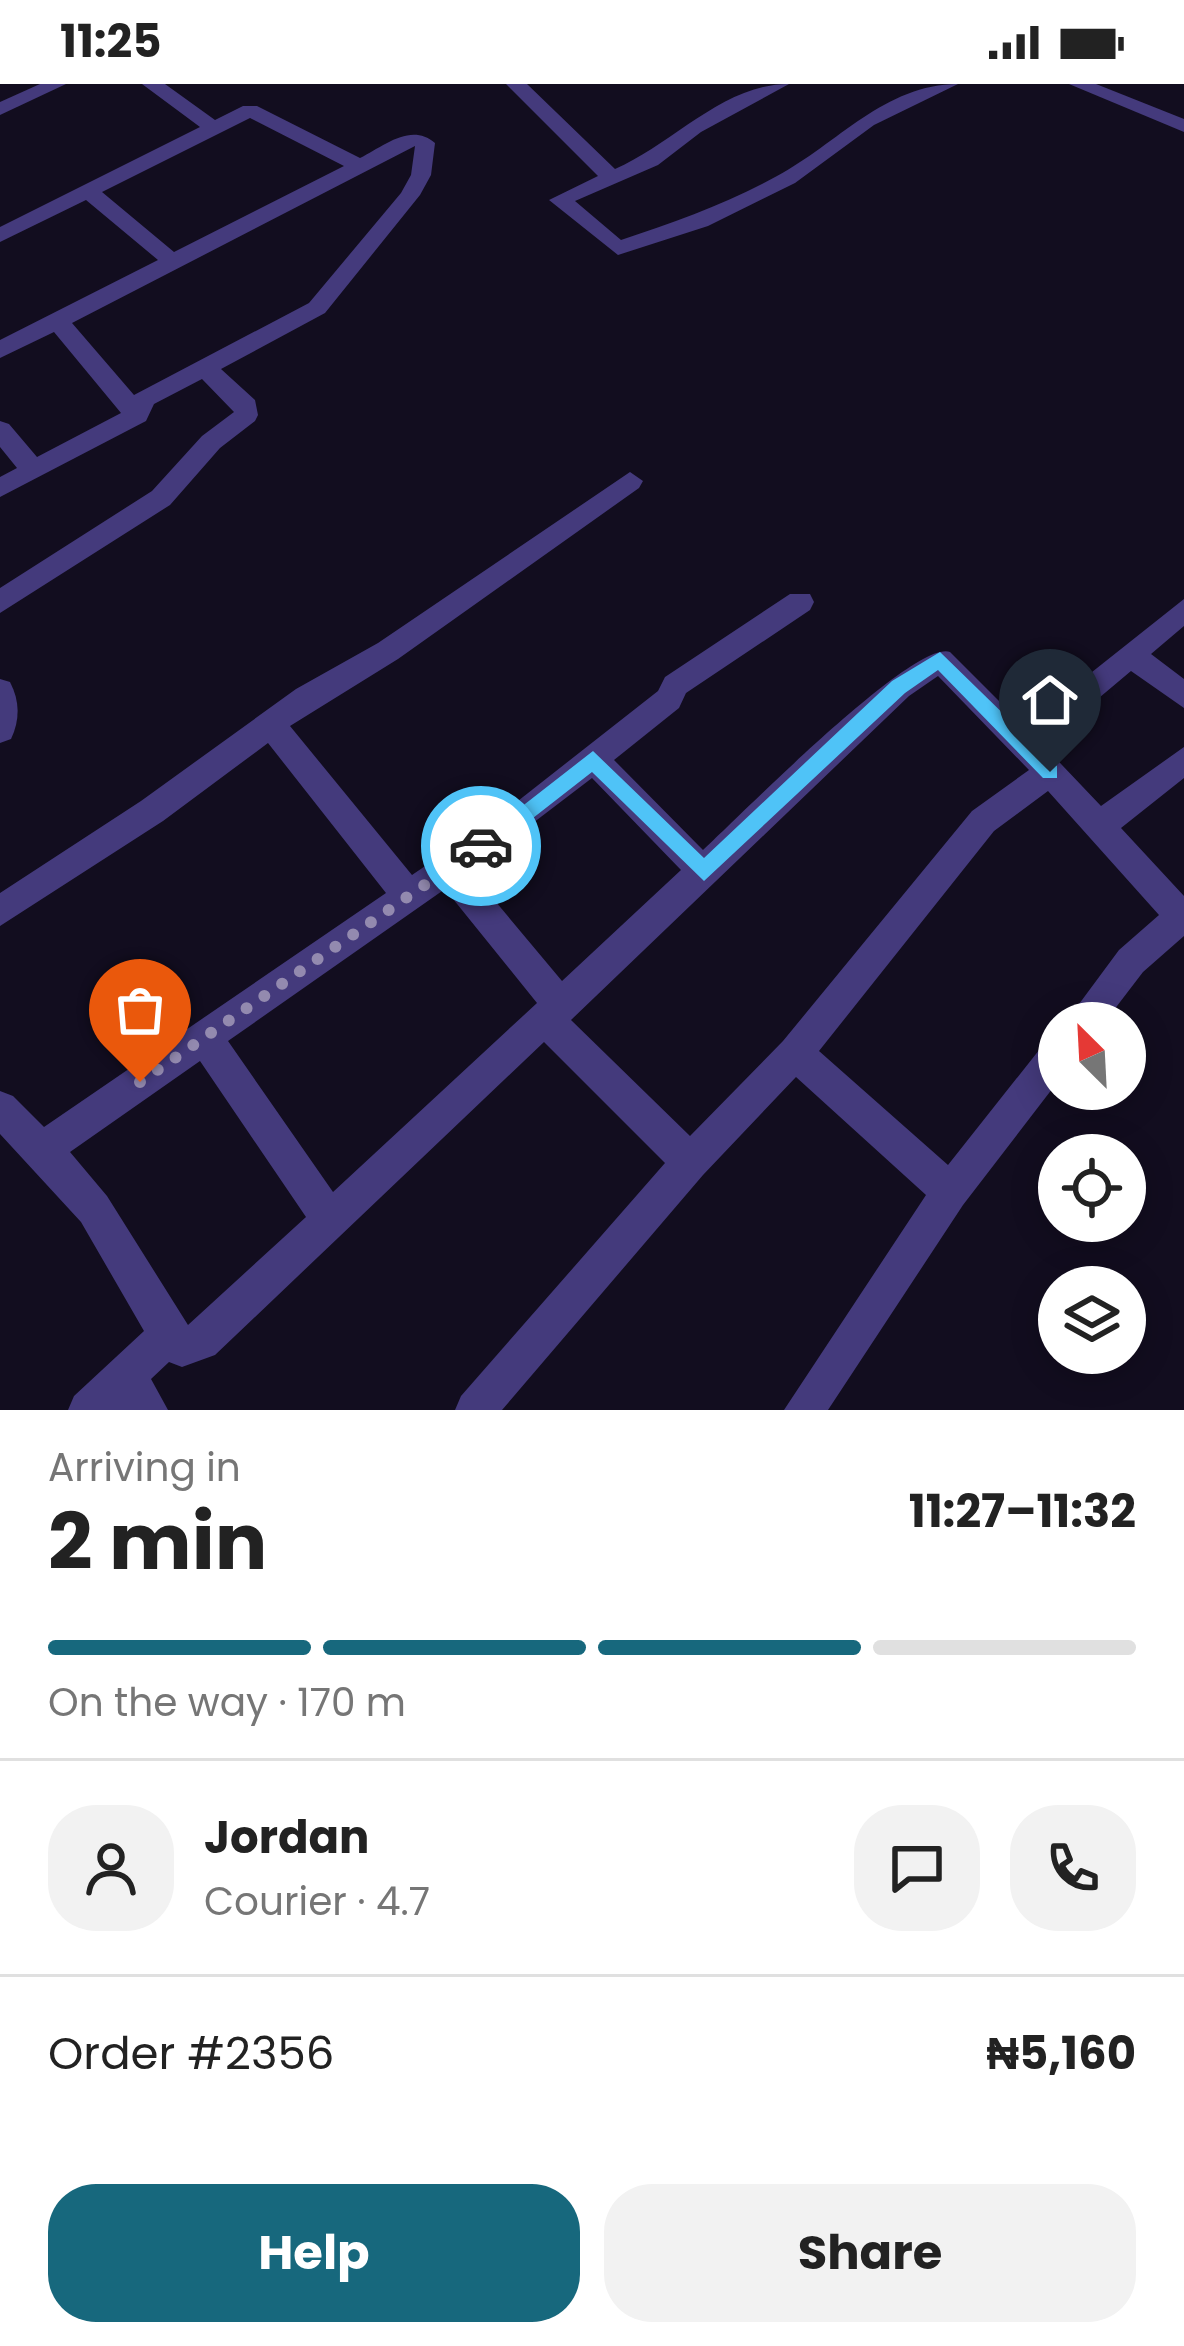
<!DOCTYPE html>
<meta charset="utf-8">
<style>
:root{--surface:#fff;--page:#f2f2f2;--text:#222;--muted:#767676;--line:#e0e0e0;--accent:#17687d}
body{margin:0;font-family:Poppins,sans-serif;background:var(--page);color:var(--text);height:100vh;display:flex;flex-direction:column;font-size:45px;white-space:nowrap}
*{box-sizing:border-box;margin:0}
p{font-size:39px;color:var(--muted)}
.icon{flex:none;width:66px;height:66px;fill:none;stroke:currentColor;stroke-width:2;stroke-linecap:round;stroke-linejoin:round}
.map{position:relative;height:1326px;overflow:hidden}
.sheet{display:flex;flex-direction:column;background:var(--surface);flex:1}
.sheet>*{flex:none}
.needle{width:78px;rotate:336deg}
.tools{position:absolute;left:1038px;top:918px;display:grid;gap:24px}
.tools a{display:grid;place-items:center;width:108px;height:108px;border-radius:50%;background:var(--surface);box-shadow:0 6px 30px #0003;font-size:60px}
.pin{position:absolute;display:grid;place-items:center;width:102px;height:102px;color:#fff;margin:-123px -51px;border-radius:50% 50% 50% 0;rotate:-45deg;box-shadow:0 0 12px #0007}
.pin .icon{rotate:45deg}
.courier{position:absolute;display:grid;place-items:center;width:120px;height:120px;margin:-60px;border:9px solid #4fc3f7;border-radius:50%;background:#fff;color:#222;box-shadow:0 3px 15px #0007}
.headline em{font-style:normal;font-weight:700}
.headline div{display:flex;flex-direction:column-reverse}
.headline{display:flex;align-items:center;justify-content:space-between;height:204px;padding:0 48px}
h1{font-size:78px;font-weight:700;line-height:90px}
.bar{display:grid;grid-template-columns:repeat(4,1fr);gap:18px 12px;align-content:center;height:144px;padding:0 48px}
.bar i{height:15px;border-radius:9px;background:var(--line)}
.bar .selected{background:var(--accent)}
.bar p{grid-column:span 4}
.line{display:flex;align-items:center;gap:30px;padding:0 48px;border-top:3px solid var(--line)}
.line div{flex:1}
.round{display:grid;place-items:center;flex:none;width:126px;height:126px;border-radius:48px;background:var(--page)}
.cta{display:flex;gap:24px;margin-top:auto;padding:24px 48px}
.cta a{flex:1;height:138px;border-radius:48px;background:var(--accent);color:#fff;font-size:48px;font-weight:700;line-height:138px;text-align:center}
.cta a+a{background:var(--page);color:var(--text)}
.status{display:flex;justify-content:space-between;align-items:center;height:84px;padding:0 60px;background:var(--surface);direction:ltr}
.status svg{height:33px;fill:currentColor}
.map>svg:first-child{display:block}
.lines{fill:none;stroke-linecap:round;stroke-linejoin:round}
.minor{fill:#443a7c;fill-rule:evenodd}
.route{fill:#4fc3f7}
.done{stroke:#938aaf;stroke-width:12;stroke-dasharray:0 21.6}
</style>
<div class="status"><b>11:25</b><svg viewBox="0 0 49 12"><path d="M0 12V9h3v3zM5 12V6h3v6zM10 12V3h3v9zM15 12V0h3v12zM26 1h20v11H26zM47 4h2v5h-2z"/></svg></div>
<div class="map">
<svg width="1184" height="1326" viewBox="0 0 1184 1326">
<rect width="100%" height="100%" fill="#120d1f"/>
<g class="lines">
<g class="minor">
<polygon points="40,0 66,0 0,31 0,18"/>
<path d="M142,0h23l50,36 28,-14h14l103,52c24,-12 51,-36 75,-15l-4,32 -11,20 -95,118 -104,56 34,31 3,15 -3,6 -35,27 -50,57 -170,108v-25l152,-97 50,-55 32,-24 -32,-33 -48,25 -8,17 -146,76v-20l17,-9 -17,-21v-26l9,3 28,33 84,-44 -67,-81 -54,26v-18l158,-80 -72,-60 -86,42v-15l200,-100zM250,34l94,48 -170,86 -72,-60zM415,62l-4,29 -10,18 -92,110 -175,92 -62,-72z"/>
<path d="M506,0h21l88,85c57,-24 108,-85 174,-85l-88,48 -43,33 -83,36 46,39c54,-18 107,-37 156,-64 60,-32 108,-92 181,-92l-84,41 -79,58 -87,43 -90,29 -69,-55 49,-24z"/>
<polygon points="1069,0 1096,0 1184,35 1184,48"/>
<path d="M630,388l13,9 -4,7 -241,171 -108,67 122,149 88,-60 158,-124 7,-14 125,-83h20l4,8 -4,8 -124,83 -7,15 -65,52 89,90c36,-33 211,-211 247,-198l74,74 160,-127v27l-33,28 33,25v29l-53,-37 -88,74 58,61 83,-59v31l-63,50 63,68v40l-41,36 -39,51h-39l54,-73 40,-35 -111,-124 -54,40 -175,220 129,114 99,-125 12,-6v46l-96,125 -135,205h-44l142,-215 -130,-118 -93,98 -201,235h-47l6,-14 204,-233 -121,-121 -329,313 -33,12 -13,-5 -18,17 17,31h-100l6,-14 70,-65 -63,-109 -81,-88v-43l13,5 31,31 342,-234 -118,-150 -105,78 -163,105v-33l141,-92 155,-112 82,-46zM938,592l91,94 -57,41 -189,230 -93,95 -119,-116 338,-324zM592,694l89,92 -119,111 -92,-110zM445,805l92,114 -204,189 -105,-151zM200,977l106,156 -118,108 -81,-129 -37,-44z"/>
<path d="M0,595l10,3c10,19 10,38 1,57l-11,4z"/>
</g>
</g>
<polygon class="route" points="940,568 1057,682 1057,694 1043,694 938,586 905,609 704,797 592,688 488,769 474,769 471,762 593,667 704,774 892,597"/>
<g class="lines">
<polyline class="done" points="140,998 481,762"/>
</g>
</svg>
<div class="tools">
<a><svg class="needle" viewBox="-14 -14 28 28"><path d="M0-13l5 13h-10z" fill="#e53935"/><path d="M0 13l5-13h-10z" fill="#767676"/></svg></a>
<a><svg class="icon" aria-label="locate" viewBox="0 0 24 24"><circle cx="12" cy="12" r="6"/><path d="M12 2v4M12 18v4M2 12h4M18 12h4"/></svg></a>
<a><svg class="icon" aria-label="layers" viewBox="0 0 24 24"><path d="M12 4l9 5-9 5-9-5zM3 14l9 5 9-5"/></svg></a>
</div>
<div class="pin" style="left:140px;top:998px;background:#ea580c"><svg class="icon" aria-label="bag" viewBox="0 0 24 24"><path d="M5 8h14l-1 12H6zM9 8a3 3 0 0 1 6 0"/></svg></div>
<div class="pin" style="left:1050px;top:688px;background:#1f2937"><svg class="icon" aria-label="home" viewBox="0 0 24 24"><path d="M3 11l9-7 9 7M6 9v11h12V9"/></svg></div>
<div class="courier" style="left:481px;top:762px"><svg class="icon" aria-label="car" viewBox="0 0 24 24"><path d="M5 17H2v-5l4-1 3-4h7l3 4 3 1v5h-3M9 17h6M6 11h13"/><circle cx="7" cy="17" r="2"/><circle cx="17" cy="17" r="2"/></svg></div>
</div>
<section class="sheet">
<div class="headline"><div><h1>2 min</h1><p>Arriving in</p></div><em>11:27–11:32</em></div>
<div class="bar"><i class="selected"></i><i class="selected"></i><i class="selected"></i><i></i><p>On the way · 170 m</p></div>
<div class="line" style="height:216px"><a class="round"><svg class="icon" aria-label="person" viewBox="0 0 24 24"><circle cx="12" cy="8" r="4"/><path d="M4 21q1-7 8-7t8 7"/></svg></a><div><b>Jordan</b><p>Courier · 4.7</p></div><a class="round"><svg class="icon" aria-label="chat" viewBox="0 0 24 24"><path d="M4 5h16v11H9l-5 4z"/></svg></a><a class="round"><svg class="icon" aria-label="phone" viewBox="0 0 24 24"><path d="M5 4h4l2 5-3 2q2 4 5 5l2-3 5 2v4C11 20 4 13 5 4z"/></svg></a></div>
<div class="line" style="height:156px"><div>Order #2356</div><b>₦5,160</b></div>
<div class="cta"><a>Help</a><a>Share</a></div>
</section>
